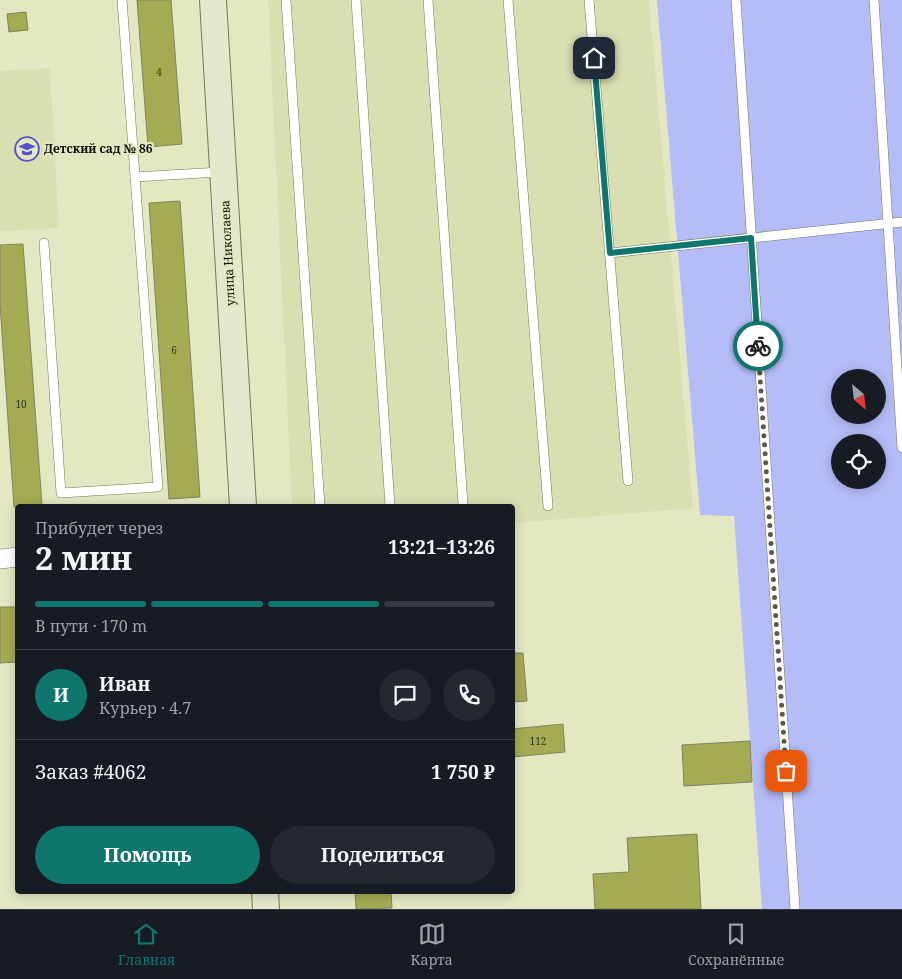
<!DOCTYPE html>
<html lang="ru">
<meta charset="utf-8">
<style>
:root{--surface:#171b24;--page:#242831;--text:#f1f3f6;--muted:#9ea1a6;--line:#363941;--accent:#0f766e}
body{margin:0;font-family:"Noto Serif",serif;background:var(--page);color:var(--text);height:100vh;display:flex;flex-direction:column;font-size:19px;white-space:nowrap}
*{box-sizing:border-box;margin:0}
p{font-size:16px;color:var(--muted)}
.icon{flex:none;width:28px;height:28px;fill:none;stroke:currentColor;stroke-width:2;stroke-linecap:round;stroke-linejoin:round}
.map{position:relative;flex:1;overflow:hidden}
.side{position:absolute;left:15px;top:504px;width:500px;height:390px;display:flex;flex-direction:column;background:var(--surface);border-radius:5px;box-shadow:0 2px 12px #0003}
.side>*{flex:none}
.needle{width:32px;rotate:152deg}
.controls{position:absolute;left:831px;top:369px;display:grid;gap:10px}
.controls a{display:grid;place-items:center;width:55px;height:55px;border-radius:50%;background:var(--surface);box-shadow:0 2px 12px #0003;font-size:25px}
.pin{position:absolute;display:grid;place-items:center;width:42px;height:42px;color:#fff;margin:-21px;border-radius:10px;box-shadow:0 2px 8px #0006}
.courier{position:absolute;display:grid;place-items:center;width:50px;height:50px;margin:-25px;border:4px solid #0f766e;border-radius:50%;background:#fff;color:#222;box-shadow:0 1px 6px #0007}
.summary em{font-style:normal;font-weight:700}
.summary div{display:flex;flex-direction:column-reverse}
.summary{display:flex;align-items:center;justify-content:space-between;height:85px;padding:0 20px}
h1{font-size:32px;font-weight:700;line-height:38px}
.bar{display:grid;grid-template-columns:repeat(4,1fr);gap:8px 5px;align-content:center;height:60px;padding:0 20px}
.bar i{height:6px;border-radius:4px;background:var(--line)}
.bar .current{background:var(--accent)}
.bar p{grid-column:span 4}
.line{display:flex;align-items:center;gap:12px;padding:0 20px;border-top:1px solid var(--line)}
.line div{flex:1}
.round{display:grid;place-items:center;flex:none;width:52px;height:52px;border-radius:26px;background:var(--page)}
.button{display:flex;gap:10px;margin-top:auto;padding:10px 20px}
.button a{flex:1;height:58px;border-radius:30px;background:var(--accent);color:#fff;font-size:20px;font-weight:700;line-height:58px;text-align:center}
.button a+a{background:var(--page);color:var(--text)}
.dock{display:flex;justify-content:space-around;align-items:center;height:70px;border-top:1px solid var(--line);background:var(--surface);font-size:14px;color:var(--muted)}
.dock a{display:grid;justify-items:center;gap:2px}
.dock .current{color:var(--accent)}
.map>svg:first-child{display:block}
.built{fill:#dadfb2}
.green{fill:#b4bdf8;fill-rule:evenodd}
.building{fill:#a5ab53;stroke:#808461}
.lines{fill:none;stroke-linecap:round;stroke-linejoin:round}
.service-casing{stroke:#757856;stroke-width:10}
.minor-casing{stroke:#757856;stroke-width:20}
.secondary-casing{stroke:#757856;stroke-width:28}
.service{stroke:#fff;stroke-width:9}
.minor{stroke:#fff;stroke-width:19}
.secondary{stroke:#e5e7cc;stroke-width:26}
.done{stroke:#595b46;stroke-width:5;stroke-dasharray:0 9}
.route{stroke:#0f766e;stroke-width:6}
.labels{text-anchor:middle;stroke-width:4.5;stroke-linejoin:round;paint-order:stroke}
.number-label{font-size:10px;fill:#343718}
.poi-label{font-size:12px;font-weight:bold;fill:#0f1004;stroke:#e3e7c2;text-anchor:start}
.street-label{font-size:12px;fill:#0f1004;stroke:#e3e7c2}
</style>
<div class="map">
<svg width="902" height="909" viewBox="0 0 902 909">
<rect width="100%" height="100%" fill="#e3e7c2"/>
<g class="built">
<polygon points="268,0 649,0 693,508 513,523 512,506 292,506"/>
<polygon points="50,68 59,228 0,231 0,71"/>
</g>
<path class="green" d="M657,0h245v909h-140l-28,-393 -34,-1zM840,378h38v37h-38zM840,442h38v38h-38z"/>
<g class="building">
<polygon points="137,0 171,0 182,144 148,147"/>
<polygon points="26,12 28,30 9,32 7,14"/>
<polygon points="180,201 200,497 169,499 149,203"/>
<polygon points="23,244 42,505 14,507 0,304 0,245"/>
<polygon points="0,607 18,607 18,662 0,663"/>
<polygon points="512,653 523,653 527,701 512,702"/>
<polygon points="563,724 565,752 512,757 512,729"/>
<polygon points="750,741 752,782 684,786 682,745"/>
<polygon points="697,834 701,909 595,909 593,874 629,872 627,838"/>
<polygon points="355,891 391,891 392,908 356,909"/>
</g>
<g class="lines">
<g class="service-casing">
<g id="service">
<polyline points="286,0 320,506"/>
<polyline points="356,0 390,506"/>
<polyline points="428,0 463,504"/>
<polyline points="508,0 548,506"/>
<polyline points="589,0 628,481"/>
<polyline points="736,0 795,909"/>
<polyline points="874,0 902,448"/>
<polyline points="135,177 220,172"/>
<polyline points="44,243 61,493 158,487 122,0"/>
<polyline points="610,253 902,222"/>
</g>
</g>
<g class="minor-casing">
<polyline id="minor" points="0,559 18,557"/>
</g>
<g class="secondary-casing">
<g id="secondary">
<polyline points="213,0 243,506"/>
<polyline points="265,891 266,909"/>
</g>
</g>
<use href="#service" class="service"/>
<use href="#minor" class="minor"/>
<use href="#secondary" class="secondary"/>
</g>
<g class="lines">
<polyline class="done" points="758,346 786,771"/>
<polyline class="route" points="594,58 610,253 751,238 758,346"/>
</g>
<defs>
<g id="school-ring" transform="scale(1.25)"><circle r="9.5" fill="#e3e7c2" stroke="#5254cb" stroke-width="1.5"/><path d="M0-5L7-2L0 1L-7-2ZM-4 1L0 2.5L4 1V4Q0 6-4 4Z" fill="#5254cb"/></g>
</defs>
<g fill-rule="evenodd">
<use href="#school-ring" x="27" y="149"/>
</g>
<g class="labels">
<g class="number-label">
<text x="159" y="76">4</text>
<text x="174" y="354">6</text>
<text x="21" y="408">10</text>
<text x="538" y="745">112</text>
</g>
<g class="poi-label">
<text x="44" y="153">Детский сад № 86</text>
</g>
<g class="street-label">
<text transform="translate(228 253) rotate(-93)" y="4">улица Николаева</text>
</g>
</g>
</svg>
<div class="controls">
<a><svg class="needle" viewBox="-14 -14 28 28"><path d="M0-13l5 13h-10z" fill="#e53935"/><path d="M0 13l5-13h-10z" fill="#9ea1a6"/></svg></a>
<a><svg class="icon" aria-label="locate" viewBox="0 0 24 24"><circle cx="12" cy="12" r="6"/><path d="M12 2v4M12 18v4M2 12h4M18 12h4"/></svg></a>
</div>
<div class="pin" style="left:786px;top:771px;background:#ea580c"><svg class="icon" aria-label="bag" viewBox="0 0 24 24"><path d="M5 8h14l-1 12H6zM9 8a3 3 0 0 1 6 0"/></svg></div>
<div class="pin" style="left:594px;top:58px;background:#1f2937"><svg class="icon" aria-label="home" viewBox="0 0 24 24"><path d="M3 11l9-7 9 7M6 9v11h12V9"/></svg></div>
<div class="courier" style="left:758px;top:346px"><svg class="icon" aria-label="bike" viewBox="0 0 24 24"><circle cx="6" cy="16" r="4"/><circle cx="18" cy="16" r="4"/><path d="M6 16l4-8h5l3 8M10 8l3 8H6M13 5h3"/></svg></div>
<section class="side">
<div class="summary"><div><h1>2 мин</h1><p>Прибудет через</p></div><em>13:21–13:26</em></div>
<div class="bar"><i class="current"></i><i class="current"></i><i class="current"></i><i></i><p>В пути · 170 m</p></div>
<div class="line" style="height:90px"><b class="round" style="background:var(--accent);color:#fff">И</b><div><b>Иван</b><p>Курьер · 4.7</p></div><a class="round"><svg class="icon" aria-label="chat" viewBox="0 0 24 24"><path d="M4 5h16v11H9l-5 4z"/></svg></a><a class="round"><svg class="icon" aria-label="phone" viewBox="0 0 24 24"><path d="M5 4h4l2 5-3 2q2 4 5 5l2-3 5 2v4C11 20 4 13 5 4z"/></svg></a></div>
<div class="line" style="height:65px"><div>Заказ #4062</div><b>1 750 ₽</b></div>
<div class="button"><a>Помощь</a><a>Поделиться</a></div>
</section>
</div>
<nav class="dock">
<a class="current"><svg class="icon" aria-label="home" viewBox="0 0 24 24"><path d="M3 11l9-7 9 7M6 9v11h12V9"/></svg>Главная</a>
<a><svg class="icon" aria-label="map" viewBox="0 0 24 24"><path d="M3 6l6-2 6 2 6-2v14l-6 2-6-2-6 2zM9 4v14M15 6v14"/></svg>Карта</a>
<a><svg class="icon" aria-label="saved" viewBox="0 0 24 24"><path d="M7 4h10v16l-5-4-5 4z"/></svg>Сохранённые</a>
</nav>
